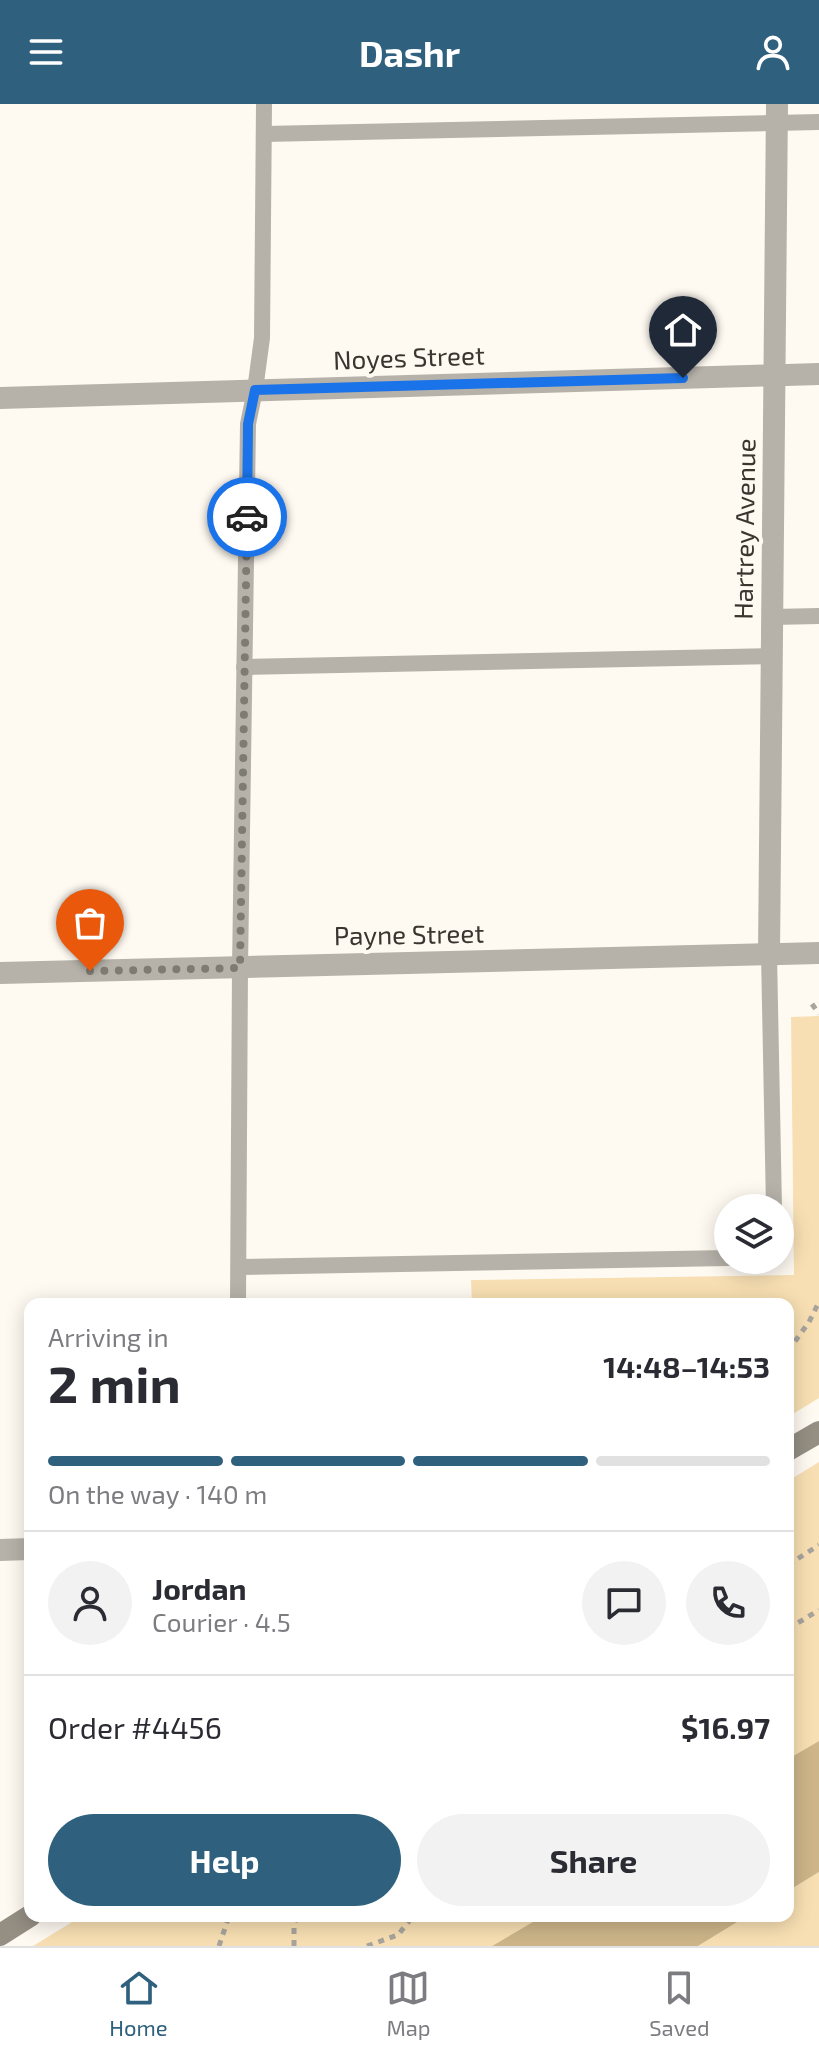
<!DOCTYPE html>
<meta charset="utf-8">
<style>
:root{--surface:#fff;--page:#f2f2f3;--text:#2b2b33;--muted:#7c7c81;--line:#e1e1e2;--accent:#2f617e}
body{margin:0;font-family:"Exo 2",sans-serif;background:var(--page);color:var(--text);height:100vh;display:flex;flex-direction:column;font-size:30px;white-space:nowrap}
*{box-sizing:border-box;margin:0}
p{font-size:26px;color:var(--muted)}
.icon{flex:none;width:44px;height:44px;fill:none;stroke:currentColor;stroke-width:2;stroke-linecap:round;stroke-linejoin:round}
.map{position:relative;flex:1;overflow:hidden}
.drawer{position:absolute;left:24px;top:1194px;width:770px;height:624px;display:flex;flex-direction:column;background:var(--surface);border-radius:16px;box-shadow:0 4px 20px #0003}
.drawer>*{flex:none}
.buttons{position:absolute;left:714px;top:1090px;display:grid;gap:16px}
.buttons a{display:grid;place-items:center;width:80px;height:80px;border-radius:50%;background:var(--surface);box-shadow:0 4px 20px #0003;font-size:40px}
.pin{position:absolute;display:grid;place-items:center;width:68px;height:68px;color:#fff;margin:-82px -34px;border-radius:50% 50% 50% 0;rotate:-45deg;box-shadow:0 0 8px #0007}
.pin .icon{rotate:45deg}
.courier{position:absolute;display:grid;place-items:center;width:80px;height:80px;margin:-40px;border:6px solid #1a73e8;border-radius:50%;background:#fff;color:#222;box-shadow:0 2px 10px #0007}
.summary em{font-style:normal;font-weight:700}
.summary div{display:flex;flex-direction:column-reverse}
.summary{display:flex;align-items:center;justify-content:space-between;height:136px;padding:0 24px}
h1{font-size:52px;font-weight:700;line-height:60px}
.bar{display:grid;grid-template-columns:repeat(4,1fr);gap:12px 8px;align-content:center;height:96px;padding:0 24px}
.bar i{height:10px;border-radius:6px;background:var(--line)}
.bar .selected{background:var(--accent)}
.bar p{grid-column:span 4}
.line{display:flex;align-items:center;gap:20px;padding:0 24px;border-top:2px solid var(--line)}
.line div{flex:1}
.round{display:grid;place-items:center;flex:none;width:84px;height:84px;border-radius:42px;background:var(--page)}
.action{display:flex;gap:16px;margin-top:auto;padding:16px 24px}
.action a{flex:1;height:92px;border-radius:48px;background:var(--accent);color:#fff;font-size:32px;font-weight:700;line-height:92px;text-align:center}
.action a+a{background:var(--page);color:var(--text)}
header{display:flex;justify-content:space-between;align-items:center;height:104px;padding:0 24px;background:var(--accent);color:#fff;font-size:36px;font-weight:700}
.tab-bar{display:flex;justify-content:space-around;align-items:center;height:112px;border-top:2px solid var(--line);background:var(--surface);font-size:22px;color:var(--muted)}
.tab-bar a{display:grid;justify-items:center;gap:4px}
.tab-bar .selected{color:var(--accent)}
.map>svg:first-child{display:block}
.green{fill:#f8dfb3}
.water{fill:#cdb589}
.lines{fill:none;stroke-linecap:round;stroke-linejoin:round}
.path{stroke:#a8a49c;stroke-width:5;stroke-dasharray:6 6;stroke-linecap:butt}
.service{stroke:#b6b2aa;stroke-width:16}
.minor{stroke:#b6b2aa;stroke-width:22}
.secondary{stroke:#948e83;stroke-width:22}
.done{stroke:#7e7b73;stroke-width:8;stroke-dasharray:0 14.4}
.route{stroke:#1a73e8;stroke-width:10}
.labels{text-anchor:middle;stroke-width:8;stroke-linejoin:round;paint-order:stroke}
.street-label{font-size:26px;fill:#39362f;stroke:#fefaf2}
</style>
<header><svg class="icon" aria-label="menu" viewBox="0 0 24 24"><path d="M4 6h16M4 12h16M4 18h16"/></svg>Dashr<svg class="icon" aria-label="person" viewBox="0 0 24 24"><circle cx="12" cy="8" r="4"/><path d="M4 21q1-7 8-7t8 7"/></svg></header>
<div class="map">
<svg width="819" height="1842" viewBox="0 0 819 1842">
<rect width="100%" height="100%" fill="#fefaf2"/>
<g class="green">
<polygon points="819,912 819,1294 788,1313 788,1200 472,1200 471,1176 794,1171 791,913"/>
<polygon points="819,1358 819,1637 788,1655 788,1377"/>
<polygon points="819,1768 819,1842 698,1842 747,1812 788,1812 788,1787"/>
<polygon points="82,1812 543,1812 492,1842 33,1842"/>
</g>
<g class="water">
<polygon points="819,1637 819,1768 788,1787 788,1655"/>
<polygon points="543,1812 747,1812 698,1842 492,1842"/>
</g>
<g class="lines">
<g class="path">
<polyline points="812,900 819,910"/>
<polyline points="788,1247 809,1218 819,1198"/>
<polyline points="788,1461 819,1441"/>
<polyline points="788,1525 819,1506"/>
<polyline points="219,1842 229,1812"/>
<polyline points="294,1842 294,1821 297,1812"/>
<polyline points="367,1842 398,1831 413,1812"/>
</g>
<g class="service">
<polyline points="264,30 819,18"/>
<polyline points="772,513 819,512"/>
<polyline points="244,563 772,552"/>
<polyline points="769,850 774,1104"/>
<polyline points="239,1163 728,1154"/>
<polyline points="238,1200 240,864 248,320 255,286 262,234 264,0"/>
</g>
<g class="minor">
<polyline points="0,294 819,270"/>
<polyline points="769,850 777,0"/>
<polyline points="0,869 819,849"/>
<polyline points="0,1446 30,1445"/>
</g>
<g class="secondary">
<polyline points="788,1346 819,1328"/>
<polyline points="0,1831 30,1812"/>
</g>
</g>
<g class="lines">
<polyline class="done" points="90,867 240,864 247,413"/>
<polyline class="route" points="247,413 248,320 255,286 683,274"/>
</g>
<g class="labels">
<g class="street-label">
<text transform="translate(409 254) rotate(-2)" y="9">Noyes Street</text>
<text transform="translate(745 425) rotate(-89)" y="9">Hartrey Avenue</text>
<text transform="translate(409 831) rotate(-1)" y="9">Payne Street</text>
</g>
</g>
</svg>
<div class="buttons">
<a><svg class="icon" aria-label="layers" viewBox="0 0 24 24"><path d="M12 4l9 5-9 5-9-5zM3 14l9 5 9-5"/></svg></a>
</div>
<div class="pin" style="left:90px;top:867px;background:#ea580c"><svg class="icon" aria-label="bag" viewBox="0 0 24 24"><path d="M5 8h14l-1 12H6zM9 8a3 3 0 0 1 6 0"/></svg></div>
<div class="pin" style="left:683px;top:274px;background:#1f2937"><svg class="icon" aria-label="home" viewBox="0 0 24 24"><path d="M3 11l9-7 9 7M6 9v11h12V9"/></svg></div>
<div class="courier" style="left:247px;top:413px"><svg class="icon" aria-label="car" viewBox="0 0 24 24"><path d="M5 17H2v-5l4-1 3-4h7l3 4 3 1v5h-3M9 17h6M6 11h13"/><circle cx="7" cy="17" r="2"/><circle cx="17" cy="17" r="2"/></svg></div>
<section class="drawer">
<div class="summary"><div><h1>2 min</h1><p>Arriving in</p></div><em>14:48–14:53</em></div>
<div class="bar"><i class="selected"></i><i class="selected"></i><i class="selected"></i><i></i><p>On the way · 140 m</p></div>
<div class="line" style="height:144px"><a class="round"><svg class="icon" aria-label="person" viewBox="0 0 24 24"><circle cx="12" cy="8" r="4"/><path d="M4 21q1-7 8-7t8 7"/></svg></a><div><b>Jordan</b><p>Courier · 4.5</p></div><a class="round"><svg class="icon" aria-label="chat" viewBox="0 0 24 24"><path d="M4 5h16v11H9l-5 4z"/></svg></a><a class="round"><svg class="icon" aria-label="phone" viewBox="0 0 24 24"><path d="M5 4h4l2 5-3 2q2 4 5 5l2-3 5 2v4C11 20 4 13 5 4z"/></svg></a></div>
<div class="line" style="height:104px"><div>Order #4456</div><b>$16.97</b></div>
<div class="action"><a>Help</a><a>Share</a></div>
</section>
</div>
<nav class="tab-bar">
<a class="selected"><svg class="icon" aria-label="home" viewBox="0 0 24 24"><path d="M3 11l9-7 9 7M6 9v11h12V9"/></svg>Home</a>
<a><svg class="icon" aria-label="map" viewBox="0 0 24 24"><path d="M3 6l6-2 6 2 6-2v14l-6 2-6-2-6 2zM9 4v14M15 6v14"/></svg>Map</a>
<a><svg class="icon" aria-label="saved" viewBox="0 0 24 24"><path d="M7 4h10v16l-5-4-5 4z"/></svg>Saved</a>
</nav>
